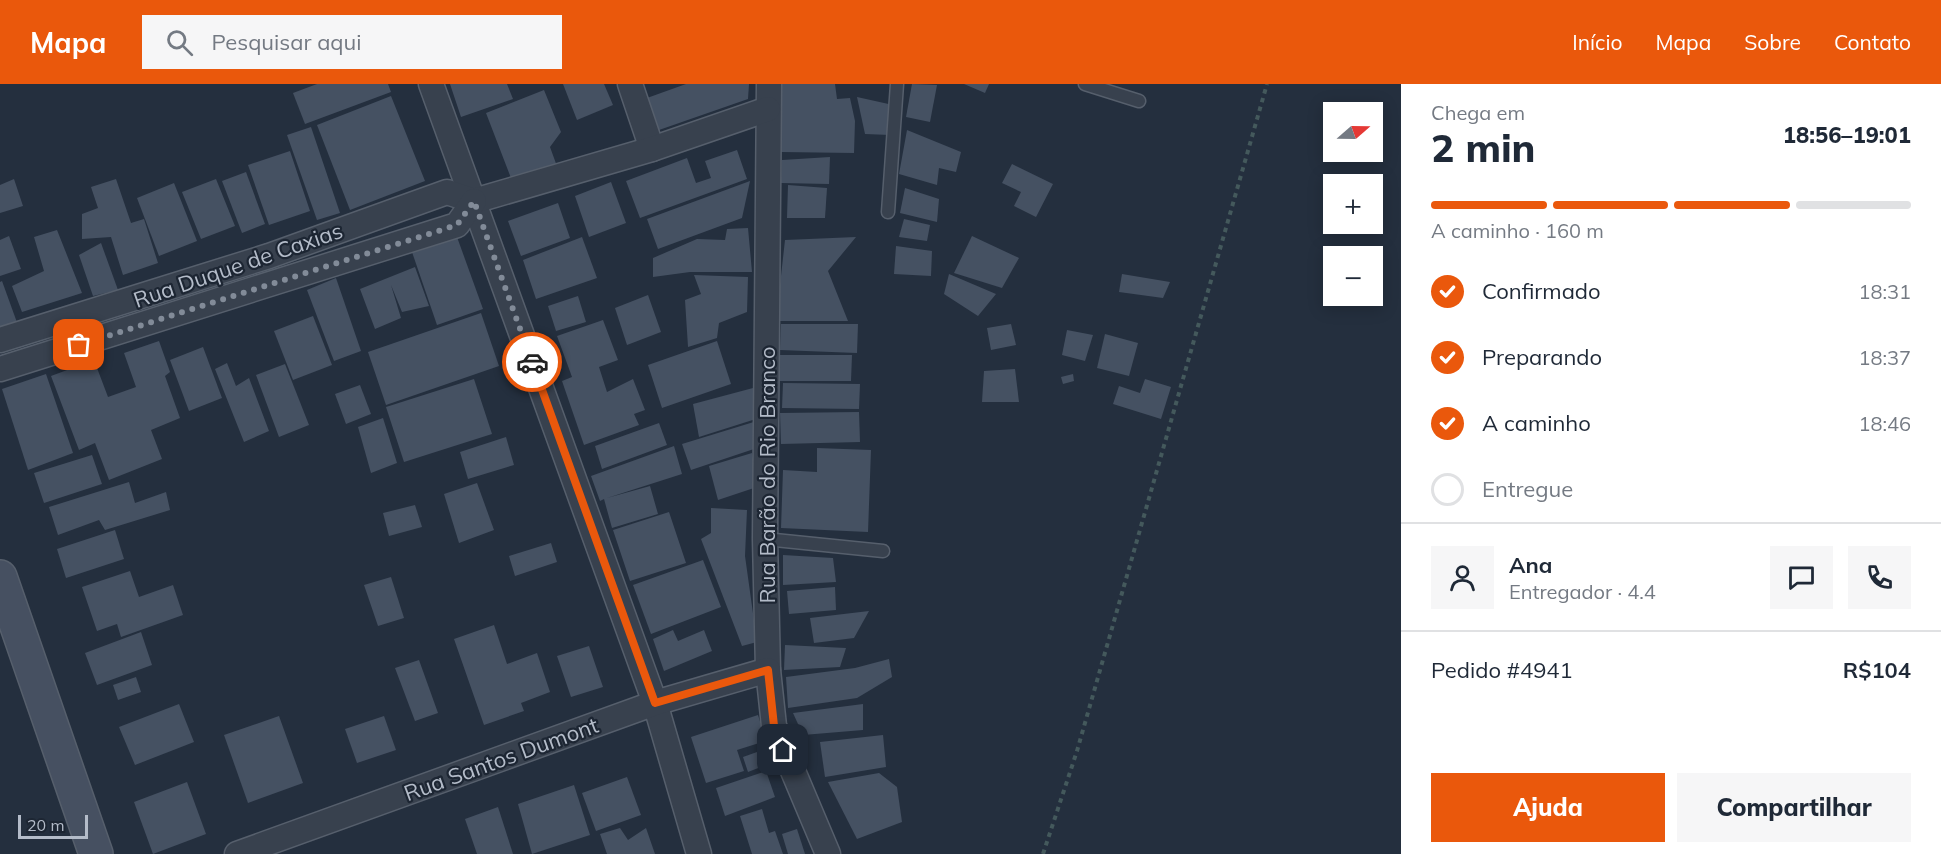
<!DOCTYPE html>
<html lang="pt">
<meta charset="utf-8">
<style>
:root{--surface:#fff;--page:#f6f6f7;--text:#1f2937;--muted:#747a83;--line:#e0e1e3;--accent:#ea580c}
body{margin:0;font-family:Mulish,sans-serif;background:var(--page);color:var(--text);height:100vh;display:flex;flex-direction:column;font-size:22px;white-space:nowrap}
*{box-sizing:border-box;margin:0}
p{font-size:20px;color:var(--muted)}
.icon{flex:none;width:33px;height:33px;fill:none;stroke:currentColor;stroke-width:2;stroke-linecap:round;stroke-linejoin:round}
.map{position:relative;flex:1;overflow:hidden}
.drawer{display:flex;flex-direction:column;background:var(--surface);width:540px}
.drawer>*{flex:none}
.needle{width:39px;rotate:70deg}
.controls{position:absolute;left:1323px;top:18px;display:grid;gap:12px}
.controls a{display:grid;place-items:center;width:60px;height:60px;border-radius:0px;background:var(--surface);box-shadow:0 3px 15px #0003;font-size:30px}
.scale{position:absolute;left:18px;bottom:15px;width:70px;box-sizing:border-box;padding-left:6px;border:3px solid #b4bcc9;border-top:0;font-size:16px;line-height:21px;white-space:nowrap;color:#b4bcc9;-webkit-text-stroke:4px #1d2633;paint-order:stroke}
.pin{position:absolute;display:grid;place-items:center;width:51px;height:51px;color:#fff;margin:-26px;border-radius:12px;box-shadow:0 3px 9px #0006}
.courier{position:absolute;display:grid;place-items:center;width:60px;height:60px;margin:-30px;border:4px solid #ea580c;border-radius:50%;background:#fff;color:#222;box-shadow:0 2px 8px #0007}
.headline em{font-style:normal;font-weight:800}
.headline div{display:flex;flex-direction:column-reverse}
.headline{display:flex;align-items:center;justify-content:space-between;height:102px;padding:0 30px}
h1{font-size:39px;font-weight:800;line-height:45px}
.bar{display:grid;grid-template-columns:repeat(4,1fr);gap:9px 6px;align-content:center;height:72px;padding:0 30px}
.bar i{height:8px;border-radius:4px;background:var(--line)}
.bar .active{background:var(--accent)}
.bar p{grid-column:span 4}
.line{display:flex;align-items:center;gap:15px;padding:0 30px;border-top:2px solid var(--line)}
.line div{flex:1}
.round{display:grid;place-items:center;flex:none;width:63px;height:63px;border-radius:0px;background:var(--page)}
ol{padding:0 30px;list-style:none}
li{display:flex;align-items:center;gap:18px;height:66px}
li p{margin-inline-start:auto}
li .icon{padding:6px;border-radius:50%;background:var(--accent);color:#fff;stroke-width:4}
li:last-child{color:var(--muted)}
li i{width:33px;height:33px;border:3px solid var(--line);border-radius:50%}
.action{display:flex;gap:12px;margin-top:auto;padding:12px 30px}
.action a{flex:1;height:69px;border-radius:0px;background:var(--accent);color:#fff;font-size:24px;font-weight:800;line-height:69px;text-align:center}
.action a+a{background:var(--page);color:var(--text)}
header{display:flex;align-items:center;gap:36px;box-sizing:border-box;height:84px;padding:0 30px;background:var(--accent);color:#fff}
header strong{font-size:28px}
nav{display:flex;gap:33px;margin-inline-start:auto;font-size:21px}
.search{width:420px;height:54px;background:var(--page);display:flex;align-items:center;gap:15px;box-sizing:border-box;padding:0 21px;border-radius:0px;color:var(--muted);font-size:22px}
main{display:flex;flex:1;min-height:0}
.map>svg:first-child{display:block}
.building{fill:#455162}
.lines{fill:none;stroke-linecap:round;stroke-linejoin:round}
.lane-casing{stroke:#565f6c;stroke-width:15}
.street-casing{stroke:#565f6c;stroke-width:27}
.secondary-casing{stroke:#565f6c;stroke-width:36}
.path{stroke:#44595c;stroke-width:4;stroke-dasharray:4.5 4.5;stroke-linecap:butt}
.lane{stroke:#38414e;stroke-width:12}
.street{stroke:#38414e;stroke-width:24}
.secondary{stroke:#465061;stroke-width:33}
.done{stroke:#828b98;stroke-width:6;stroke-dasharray:0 10.8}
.route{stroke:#ea580c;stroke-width:8}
.labels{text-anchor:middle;stroke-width:4.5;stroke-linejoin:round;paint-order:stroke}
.street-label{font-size:22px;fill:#b4bcc9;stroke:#1d2633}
</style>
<header>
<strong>Mapa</strong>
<div class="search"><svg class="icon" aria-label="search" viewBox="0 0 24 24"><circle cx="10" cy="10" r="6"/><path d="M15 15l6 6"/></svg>Pesquisar aqui</div>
<nav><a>Início</a><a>Mapa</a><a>Sobre</a><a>Contato</a></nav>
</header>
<main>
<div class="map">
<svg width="1401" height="770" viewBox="0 0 1401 770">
<rect width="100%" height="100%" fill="#242f3e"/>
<g class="building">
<polygon points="317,0 388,0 391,8 305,40 293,9"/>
<polygon points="450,0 507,0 513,15 461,33"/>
<polygon points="563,0 604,0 613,21 577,36"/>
<polygon points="686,0 749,0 748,15 659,46 647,14"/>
<polygon points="782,0 835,0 837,15 850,14 855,37 854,69 781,68"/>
<polygon points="912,0 937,1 930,38 906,33"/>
<polygon points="964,0 989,0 985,9"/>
<polygon points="544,6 561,48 550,63 558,85 514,102 486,29"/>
<polygon points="391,12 425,97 350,126 317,41"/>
<polygon points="857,13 893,21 890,51 865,50"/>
<polygon points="311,43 340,129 317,136 287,51"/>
<polygon points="907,46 961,68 956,88 939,84 937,101 899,90"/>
<polygon points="737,66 747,95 640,134 626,97 687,74 696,99 711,94 705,77"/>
<polygon points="290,67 310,127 269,141 248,81"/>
<polygon points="830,73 829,100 781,99 782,76"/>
<polygon points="1012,80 1053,100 1036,133 1014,122 1021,108 1002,99"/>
<polygon points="246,88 265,140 242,149 222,97"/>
<polygon points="14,95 23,122 0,129 0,101"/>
<polygon points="116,95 131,139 144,135 158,179 123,191 111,153 82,155 82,130 98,124 91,103"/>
<polygon points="216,95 235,142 201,155 182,108"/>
<polygon points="750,97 742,134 658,165 647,135"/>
<polygon points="611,98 626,139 589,153 575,112"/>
<polygon points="174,99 197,157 159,172 137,114"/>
<polygon points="788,101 827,104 825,134 787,134"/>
<polygon points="905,104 939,115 937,138 900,129"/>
<polygon points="558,119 570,154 521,172 508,137"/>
<polygon points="904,135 930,141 927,157 899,153"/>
<polygon points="748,144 752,188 690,188 653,193 653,174 697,155 725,156 727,145"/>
<polygon points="57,146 82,209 22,228 12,202 44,187 34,153"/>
<polygon points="9,152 21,185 0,192 0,156"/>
<polygon points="972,152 1019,174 1002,204 954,189"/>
<polygon points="457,153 483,225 437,241 412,168"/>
<polygon points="582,153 597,194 536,215 523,176"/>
<polygon points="856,153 828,187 848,237 776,237 785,156"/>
<polygon points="101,159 118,206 93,212 79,171"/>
<polygon points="896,162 932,167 931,192 894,190"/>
<polygon points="415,183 429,222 402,228 391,201 401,234 375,245 360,205"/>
<polygon points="949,190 996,210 978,232 944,210"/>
<polygon points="1122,190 1170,198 1163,214 1119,208"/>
<polygon points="694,191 748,193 747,228 719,239 717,254 688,263 685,216 701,210"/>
<polygon points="336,194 361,267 334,277 307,206"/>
<polygon points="2,197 19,244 0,248 0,198"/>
<polygon points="648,211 661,248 627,261 615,224"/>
<polygon points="578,212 586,238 556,247 548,222"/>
<polygon points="481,229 499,282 386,321 368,268"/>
<polygon points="313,232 332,281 293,296 274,247"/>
<polygon points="603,236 618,276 599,283 607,308 633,295 645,326 634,330 639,341 584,361 562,297 572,293 557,252"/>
<polygon points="781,240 858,240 857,269 780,266"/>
<polygon points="1011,240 1016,261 991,266 987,244"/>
<polygon points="1067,246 1093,251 1085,277 1062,271"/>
<polygon points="1105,250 1138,259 1129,292 1097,284"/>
<polygon points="159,257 170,288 165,292 180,334 151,346 162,375 109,396 95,359 79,366 51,292 94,276 108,313 136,303 124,269"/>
<polygon points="717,257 731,300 662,324 648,281"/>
<polygon points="203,263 222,314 189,327 170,276"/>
<polygon points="779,271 852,271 851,297 779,297"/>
<polygon points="227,279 236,302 249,294 269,347 244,358 215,285"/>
<polygon points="285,280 309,341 279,353 256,291"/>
<polygon points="1015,285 1019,318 982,318 984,287"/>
<polygon points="46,290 73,369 28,386 2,305"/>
<polygon points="1073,290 1074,297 1063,300 1061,293"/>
<polygon points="474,295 492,350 404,378 386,323"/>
<polygon points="1145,295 1171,303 1161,335 1113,320 1119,302 1140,309"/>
<polygon points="783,299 860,300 859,325 782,324"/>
<polygon points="360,301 371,330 346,340 335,310"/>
<polygon points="753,304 759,334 699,353 693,320"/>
<polygon points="859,328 860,358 781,360 780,329"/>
<polygon points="383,334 397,379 371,389 358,343"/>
<polygon points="757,337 754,365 691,386 682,360"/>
<polygon points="659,339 667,361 602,385 595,362"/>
<polygon points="506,353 514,381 468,395 460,368"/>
<polygon points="674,362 682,390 607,414 650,402 658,430 612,444 604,415 600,417 591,392"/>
<polygon points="817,364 871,366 868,448 781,444 783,386 817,388"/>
<polygon points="752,369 757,403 718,416 709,382"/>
<polygon points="92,371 102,400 44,419 34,389"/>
<polygon points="129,398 135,419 166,408 170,426 105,446 99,436 58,451 49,423"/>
<polygon points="477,399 494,446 459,459 444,410"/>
<polygon points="415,421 422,443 389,452 383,429"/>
<polygon points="711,424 747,426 745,472 757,558 742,562 701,455 711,449"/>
<polygon points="669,428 686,479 630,497 613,446"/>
<polygon points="115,446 124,475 66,494 57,465"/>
<polygon points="551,459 557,478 515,492 509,472"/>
<polygon points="783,471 833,474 836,498 783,501"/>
<polygon points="703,476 721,523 651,550 633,501"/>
<polygon points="130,487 139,513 173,501 183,531 121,553 117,540 97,547 82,503"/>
<polygon points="391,493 404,534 378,542 364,501"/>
<polygon points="835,503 836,526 789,530 787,507"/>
<polygon points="869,527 854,554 814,559 810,534"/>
<polygon points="494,541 507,580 537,569 550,608 521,619 524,627 484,641 454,555"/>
<polygon points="673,546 678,557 704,546 712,567 664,587 653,555"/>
<polygon points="141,548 152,581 97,601 85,569"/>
<polygon points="785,561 846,564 840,583 784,586"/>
<polygon points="589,562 603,603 571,613 557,572"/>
<polygon points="889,575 892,593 857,614 788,624 786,593 855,584"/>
<polygon points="419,576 438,629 415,637 395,584"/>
<polygon points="136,593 141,608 118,616 113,601"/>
<polygon points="179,620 194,658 135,681 119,643"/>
<polygon points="863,620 863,646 803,651 793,629"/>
<polygon points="758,631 766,657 737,666 744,687 706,699 691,653"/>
<polygon points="279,632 303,699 248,719 224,651"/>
<polygon points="384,632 396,666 357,679 345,645"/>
<polygon points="883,651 886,683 825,693 820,658"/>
<polygon points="774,662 779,676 748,688 743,673"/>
<polygon points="766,687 775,713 725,732 716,704"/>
<polygon points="879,689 897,703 902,738 857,755 828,698"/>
<polygon points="627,693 641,731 596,747 582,709"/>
<polygon points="187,698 206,750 153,770 134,718"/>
<polygon points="574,701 590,751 532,770 518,720"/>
<polygon points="498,723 513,770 477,770 465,735"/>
<polygon points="762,725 769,749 775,747 783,770 752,770 740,732"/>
<polygon points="620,744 628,756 646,744 655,770 607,770 600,750"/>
<polygon points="797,745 805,770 788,770 782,750"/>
</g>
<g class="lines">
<g class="lane-casing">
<g id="lane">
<polyline points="1085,0 1139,17"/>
<polyline points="888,128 897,0"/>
<polyline points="765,455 883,467"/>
</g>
</g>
<g class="street-casing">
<g id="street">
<polyline points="431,0 655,619 699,770"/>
<polyline points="630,0 652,65"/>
<polyline points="769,0 765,455 768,586 774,642 828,770"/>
<polyline points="0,256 269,172 447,108 474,117 652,65 768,25"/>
<polyline points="0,285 457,141 474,117"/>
<polyline points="237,770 655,619 768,586"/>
</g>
</g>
<g class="secondary-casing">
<polyline id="secondary" points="0,493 96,770"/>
</g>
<polyline class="path" points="1043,770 1077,667 1267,0"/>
<use href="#lane" class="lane"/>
<use href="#street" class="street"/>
<use href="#secondary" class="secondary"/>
</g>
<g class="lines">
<polyline class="done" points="79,261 457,141 474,117 532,278"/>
<polyline class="route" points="532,278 655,619 768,586 774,642 783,666"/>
</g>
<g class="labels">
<g class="street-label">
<text transform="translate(238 181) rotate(-19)" y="8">Rua Duque de Caxias</text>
<text transform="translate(767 391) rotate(-90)" y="8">Rua Barão do Rio Branco</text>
<text transform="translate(501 675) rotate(-20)" y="8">Rua Santos Dumont</text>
</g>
</g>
</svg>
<div class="controls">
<a><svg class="needle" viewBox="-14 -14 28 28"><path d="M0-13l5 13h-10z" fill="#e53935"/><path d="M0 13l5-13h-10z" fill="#747a83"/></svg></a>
<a>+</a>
<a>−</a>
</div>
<div class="scale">20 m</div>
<div class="pin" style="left:79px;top:261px;background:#ea580c"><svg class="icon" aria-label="bag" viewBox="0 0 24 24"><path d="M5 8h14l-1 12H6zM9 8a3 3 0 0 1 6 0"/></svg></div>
<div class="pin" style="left:783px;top:666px;background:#1f2937"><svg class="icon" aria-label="home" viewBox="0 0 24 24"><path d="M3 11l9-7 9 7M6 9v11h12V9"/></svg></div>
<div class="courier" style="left:532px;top:278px"><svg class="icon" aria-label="car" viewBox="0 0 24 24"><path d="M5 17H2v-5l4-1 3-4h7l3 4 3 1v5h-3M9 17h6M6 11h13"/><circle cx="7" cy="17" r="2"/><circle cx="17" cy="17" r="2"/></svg></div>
</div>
<section class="drawer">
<div class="headline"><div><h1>2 min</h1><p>Chega em</p></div><em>18:56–19:01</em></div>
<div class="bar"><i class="active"></i><i class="active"></i><i class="active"></i><i></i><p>A caminho · 160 m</p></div>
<ol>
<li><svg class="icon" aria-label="check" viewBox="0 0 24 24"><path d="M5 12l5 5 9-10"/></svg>Confirmado<p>18:31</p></li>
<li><svg class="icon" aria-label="check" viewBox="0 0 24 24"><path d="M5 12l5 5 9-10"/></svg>Preparando<p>18:37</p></li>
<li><svg class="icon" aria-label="check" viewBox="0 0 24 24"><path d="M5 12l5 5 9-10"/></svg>A caminho<p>18:46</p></li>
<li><i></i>Entregue</li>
</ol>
<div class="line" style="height:108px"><a class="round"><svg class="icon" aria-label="person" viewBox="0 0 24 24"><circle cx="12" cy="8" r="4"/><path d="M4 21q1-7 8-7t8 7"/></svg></a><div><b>Ana</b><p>Entregador · 4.4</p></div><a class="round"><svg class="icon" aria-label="chat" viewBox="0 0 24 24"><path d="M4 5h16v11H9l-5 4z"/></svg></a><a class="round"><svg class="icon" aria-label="phone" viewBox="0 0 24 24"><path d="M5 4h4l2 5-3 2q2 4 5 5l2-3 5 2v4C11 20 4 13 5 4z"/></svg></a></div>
<div class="line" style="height:78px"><div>Pedido #4941</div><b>R$104</b></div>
<div class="action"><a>Ajuda</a><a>Compartilhar</a></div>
</section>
</main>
